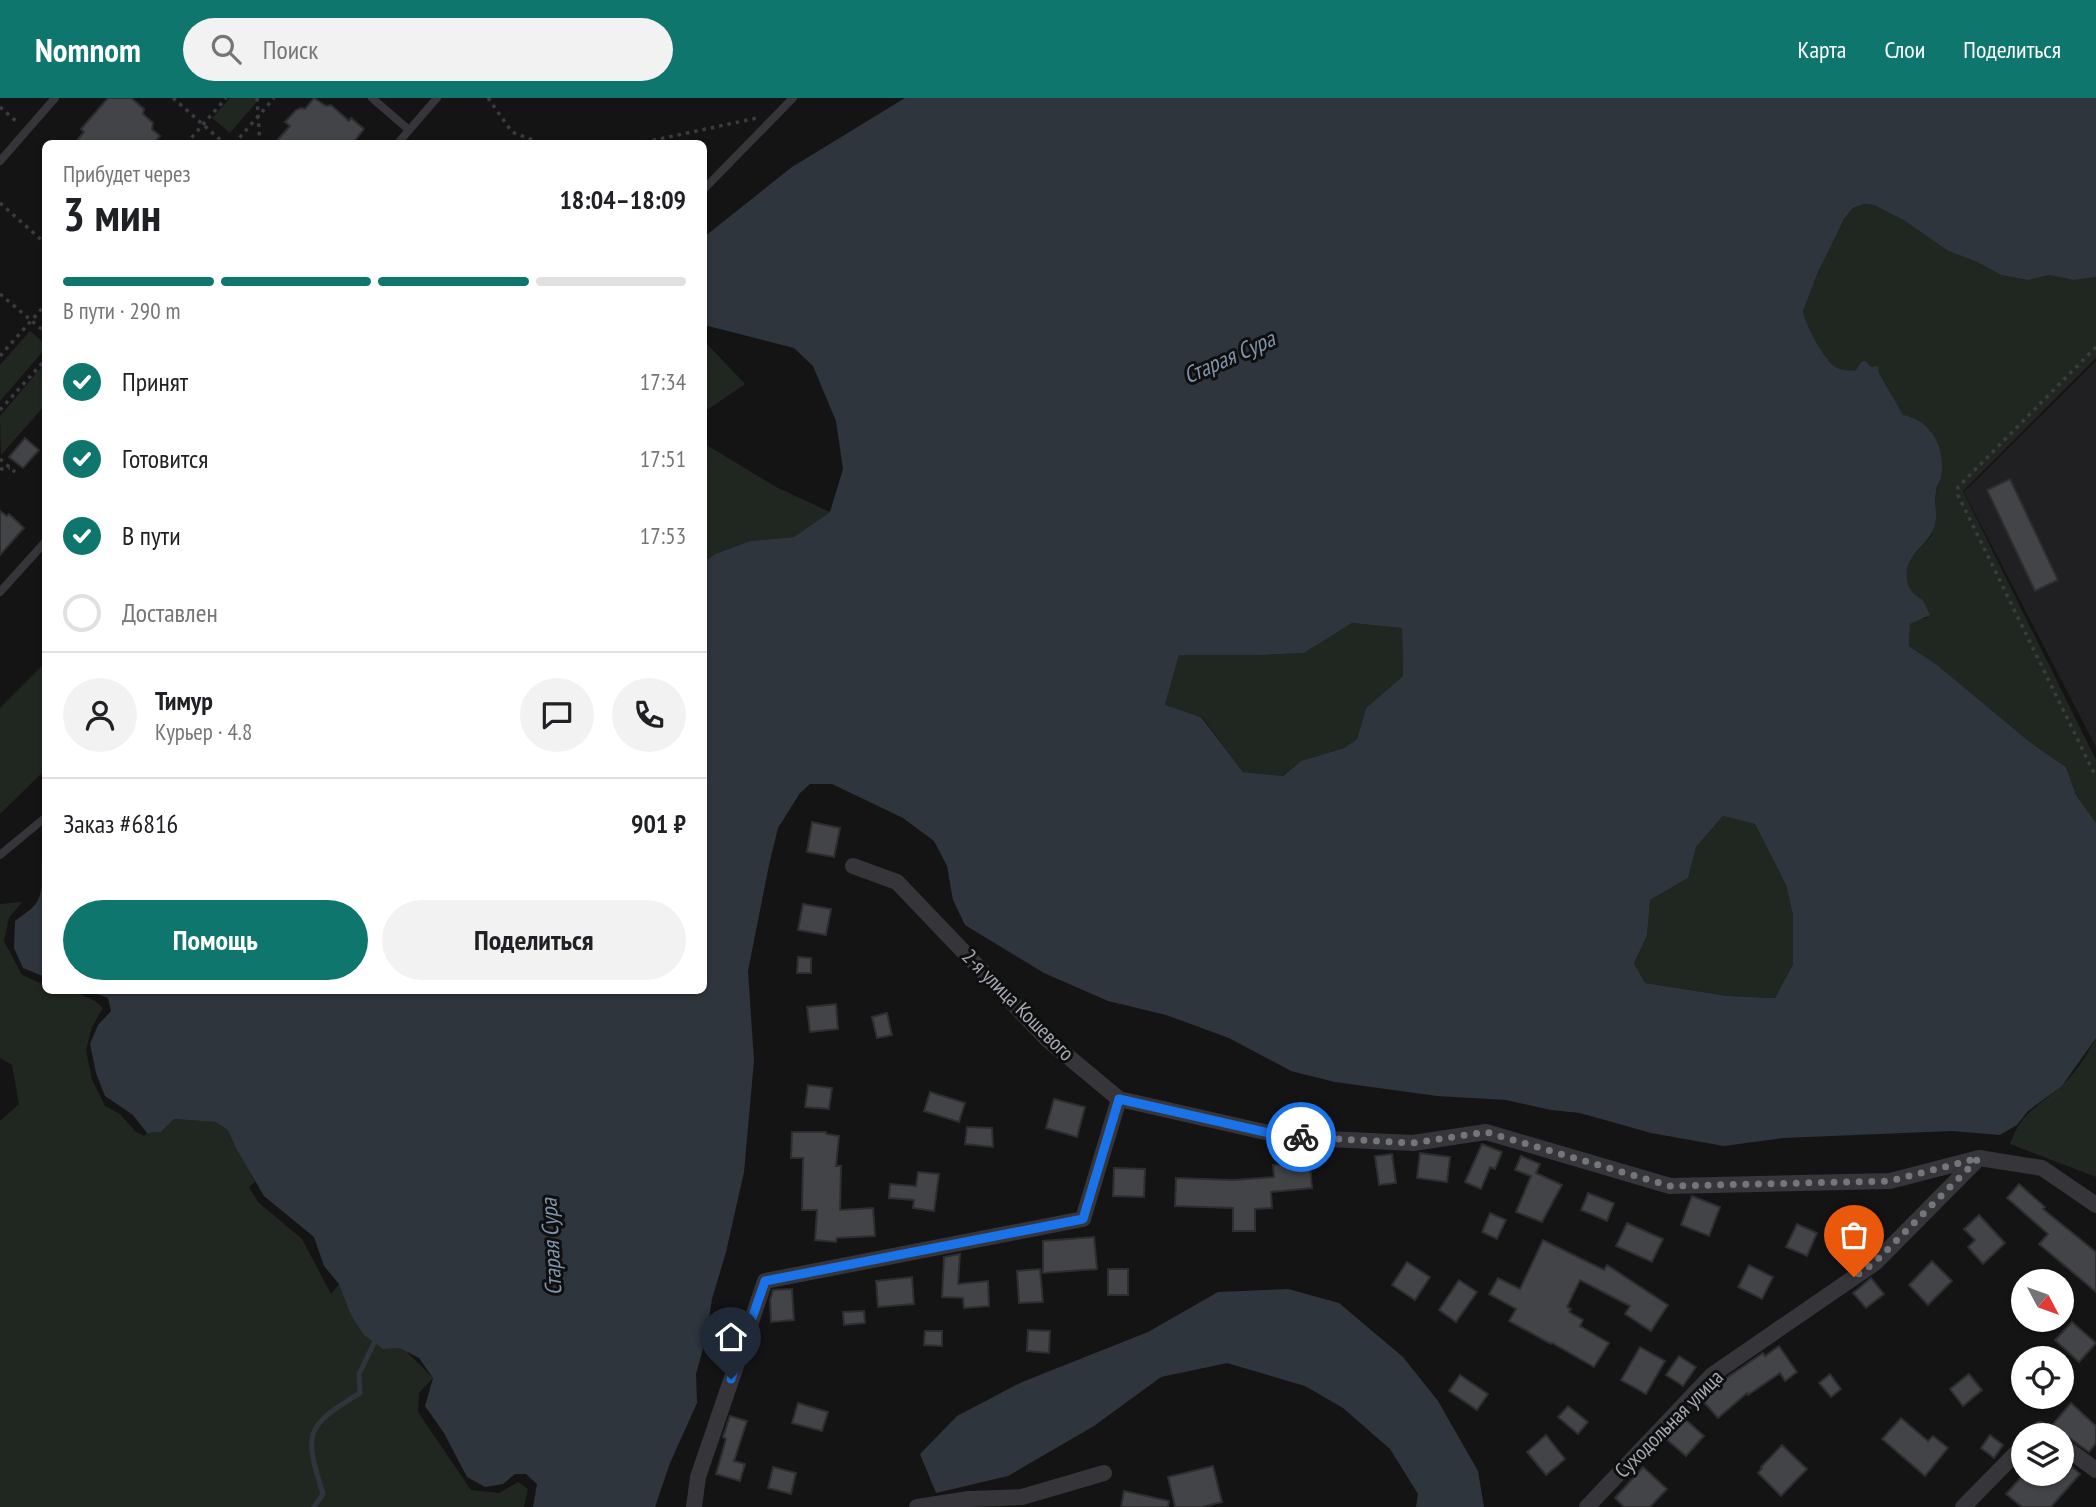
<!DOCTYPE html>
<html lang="ru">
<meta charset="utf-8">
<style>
:root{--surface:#fff;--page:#f2f2f2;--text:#202124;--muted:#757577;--line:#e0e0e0;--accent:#0f766e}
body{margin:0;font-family:"PT Sans Narrow",sans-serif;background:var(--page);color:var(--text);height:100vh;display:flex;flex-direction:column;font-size:26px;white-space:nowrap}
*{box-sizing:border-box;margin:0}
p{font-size:23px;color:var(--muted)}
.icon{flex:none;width:38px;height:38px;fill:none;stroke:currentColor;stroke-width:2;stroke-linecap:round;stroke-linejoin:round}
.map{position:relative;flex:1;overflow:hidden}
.details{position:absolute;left:42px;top:42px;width:665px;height:854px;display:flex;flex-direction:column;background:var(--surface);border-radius:10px;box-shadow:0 2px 5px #0004}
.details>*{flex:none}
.needle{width:46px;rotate:131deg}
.fabs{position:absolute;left:2011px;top:1171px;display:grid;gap:14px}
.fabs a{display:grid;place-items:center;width:63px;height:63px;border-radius:50%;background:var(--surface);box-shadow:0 2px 5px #0004;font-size:35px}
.pin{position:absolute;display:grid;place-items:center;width:60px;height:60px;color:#fff;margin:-72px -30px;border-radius:50% 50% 50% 0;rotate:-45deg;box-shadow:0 0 7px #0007}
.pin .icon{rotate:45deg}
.courier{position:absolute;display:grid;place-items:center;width:70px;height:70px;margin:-35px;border:5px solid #1a73e8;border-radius:50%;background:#fff;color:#222;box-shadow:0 2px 9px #0007}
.overview em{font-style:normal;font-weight:700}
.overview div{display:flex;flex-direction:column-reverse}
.overview{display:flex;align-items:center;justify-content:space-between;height:119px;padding:0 21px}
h1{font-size:46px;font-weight:700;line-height:52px}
.bar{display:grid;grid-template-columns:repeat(4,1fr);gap:10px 7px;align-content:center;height:84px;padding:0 21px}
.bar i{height:9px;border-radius:5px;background:var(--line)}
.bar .current{background:var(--accent)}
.bar p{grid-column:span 4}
.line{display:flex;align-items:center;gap:18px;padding:0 21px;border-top:2px solid var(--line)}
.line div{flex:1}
.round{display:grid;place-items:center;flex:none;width:74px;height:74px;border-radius:37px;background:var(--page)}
ol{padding:0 21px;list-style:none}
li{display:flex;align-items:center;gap:21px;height:77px}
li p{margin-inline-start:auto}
li .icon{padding:7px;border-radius:50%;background:var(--accent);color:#fff;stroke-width:4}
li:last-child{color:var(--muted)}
li i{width:38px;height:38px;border:4px solid var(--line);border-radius:50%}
.action{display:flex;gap:14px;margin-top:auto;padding:14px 21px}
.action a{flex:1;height:80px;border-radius:42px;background:var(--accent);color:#fff;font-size:28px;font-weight:700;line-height:80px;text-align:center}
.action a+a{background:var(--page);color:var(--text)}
header{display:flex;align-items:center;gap:42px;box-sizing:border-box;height:98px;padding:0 35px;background:var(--accent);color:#fff}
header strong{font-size:33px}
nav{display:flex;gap:38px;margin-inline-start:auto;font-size:24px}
.search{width:490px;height:63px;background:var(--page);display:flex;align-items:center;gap:18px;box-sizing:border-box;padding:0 24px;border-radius:38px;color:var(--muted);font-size:26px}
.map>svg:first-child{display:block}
.built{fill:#202022}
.green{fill:#202721}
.water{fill:#2e353d;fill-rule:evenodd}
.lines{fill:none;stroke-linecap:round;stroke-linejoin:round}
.stream{stroke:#2e353d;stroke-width:5}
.building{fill:#434448;stroke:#2e2e31;stroke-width:2}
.path{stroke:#3b3c41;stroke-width:3.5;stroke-dasharray:3.5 5;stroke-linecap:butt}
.service{stroke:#35353a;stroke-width:8}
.minor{stroke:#35353a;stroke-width:16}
.done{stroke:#73767c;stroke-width:7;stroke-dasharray:0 12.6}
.route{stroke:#1a73e8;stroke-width:9}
.labels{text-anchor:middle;stroke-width:6;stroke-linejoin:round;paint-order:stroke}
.street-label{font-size:21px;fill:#a6aab4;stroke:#0f0f10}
.water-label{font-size:23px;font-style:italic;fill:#8095ac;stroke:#0f0f10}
</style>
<header>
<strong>Nomnom</strong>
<div class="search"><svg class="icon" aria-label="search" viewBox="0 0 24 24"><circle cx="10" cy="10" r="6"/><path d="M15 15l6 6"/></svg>Поиск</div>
<nav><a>Карта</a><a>Слои</a><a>Поделиться</a></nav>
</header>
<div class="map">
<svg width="2096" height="1409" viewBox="0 0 2096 1409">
<rect width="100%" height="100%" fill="#141415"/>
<polygon class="built" points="2096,263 2096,649 1964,394"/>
<g class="green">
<polygon points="230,0 260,0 230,35 212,20"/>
<path d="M1864,106l10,1 31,16 43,30 27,10 26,14 27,5 22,-5 23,5 23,-3v81l-133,133 133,269v63l-20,-28 -10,-28 -35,-24 -95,-79 -27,-18 1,-22 8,-5 9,-1 -20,-32 -1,-14 4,-13 21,-23 5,-14v-30l5,-15 -10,-46 -21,-14 -7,-1 -24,-43 -1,-7 -6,2 -11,-6 -4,8c-8,1 -16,2 -23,-4 -12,-9 -28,-40 -31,-55 7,-20 36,-93 51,-103 3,-2 7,-3 10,-4z"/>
<polygon points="30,233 45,246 45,251 0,303 0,267"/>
<polygon points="707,246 745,286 704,314 704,247"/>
<polygon points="45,265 45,307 1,357 0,318"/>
<polygon points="704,341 705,346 776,389 830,414 794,439 750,443 715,456 704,464"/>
<polygon points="1352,525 1402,530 1403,578 1366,610 1357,641 1344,650 1301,663 1282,678 1243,674 1202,619 1165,608 1179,557 1262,557 1304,555"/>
<polygon points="45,565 45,672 0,716 0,610"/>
<polygon points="1723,718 1755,726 1786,787 1793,817 1793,866 1775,900 1728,898 1645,885 1634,865 1647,838 1650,802 1688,780 1696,749"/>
<path d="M22,804l-13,16 -5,23 18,34 23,10 1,5c19,1 44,3 57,18l-11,19 -6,23 6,30 13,26 15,8 15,17 9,5 3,-3 14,-1 13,-13 41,3 13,8 27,52 -6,5 9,15 44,37 29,55 8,-10 94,94 -14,15 -1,19 53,78 28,3 19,-11 10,7 -4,18h-524v-386l19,-17 -7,-39 -12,-7v-154z"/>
<path d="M2096,940v139l-86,-33c11,-32 27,-36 50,-57 15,-12 27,-33 36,-49z"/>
</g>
<g class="water">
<path d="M905,0h1191v179l-23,3 -23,-5 -22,5 -27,-5 -26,-14 -27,-10 -43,-30 -31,-16 -10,-1 -11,4 -9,11 -26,53 -15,39c3,15 19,45 31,55 7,5 15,5 22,4l5,-8 4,-1 6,6 7,-1 1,7 24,42c29,5 43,34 38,62 -1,5 -5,10 -5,15 -2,11 2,22 -1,33 -7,23 -31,27 -28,55 1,11 8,15 16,20l7,15 -20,9 -1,22 27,18 95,79 35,24 10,28 20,28v215l-34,48 -34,25 -11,14 -17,10 -48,-4 -169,7 -59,8 -73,-13 -71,-20 -29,-3 -45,-10 -69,-4 -102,-14 -44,-11 -62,-33 -63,-23 -58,-14 -64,-28 -79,-48 -12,-25 -6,-34 -13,-25 -31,-23 -71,-34h-22l-10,9 -22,35 -9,37 -21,106 6,90 -10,111 -18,80 -14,47 -6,39 -10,36 1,29 -27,60 -15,44h-122l4,-23 -11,-10h-11l-12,10 -18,3 -18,-10 -23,-44 -19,-27 8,-28 -14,-20 -19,-10 -17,1 -19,-14 -13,-20 -12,-31 -15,-18 -10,-29 -50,-41 -27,-46 -9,-20 -13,-8 -41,-3 -13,13 -14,1 -14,-18 -28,-19 -9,-23 -6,-29 8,-19 13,-14 -3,-13 -19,-7 615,-1v-428l11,-8 35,-13 44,-4 36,-25 13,-43 -7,-48 -23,-55 -19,-18 -90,-23v-88l88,-70zM1352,525l50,5 1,48 -37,32 -9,31 -13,9 -43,13 -18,15 -40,-4 -42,-55 -36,-12 14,-50h83l42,-2zM1723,718l32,8 31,61 7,30v49l-18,34 -47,-2 -83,-13 -11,-20 13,-27 3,-36 38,-22 8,-31z"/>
<path d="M45,752v127l-22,-9 -9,-20 1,-27c6,-5 13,-9 18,-14 16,-16 3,-37 12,-57z"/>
<polygon points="1288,1191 1339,1205 1403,1259 1438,1303 1478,1373 1484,1409 1416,1409 1418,1396 1390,1351 1343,1310 1305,1288 1227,1265 1161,1279 1094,1328 1008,1378 936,1395 920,1356 957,1318 1022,1284 1148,1234 1218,1194"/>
</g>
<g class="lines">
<path class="stream" d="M314,1409l9,-13c-19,-61 -19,-67 37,-101l-1,-19 15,-31"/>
</g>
<g class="building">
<polygon points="108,0 131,0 144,11 143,16 153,25 152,31 160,38 153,46 74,46 84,34 81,31"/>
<polygon points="314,0 326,8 331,7 349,23 351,20 364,31 352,46 274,46 290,28 285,24 296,12 301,10 305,11"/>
<polygon points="25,340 39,352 23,370 9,359"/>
<polygon points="2010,381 2058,482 2035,493 1987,392"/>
<polygon points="0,413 7,418 9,416 24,430 0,457"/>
<polygon points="812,724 840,730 834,759 807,754"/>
<polygon points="803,806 831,811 826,837 798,832"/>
<polygon points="798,859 811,860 811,875 797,875"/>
<polygon points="836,906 838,931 810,934 807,909"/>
<polygon points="887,915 892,937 877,940 872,919"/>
<polygon points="808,987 832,990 829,1011 805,1009"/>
<polygon points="930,994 965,1005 959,1024 924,1013"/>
<polygon points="1054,1001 1085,1009 1077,1039 1046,1030"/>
<polygon points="967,1029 992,1030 993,1049 965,1046"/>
<polygon points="792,1034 826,1034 826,1036 839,1038 836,1068 841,1068 840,1112 873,1110 875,1138 837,1140 836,1144 815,1142 817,1112 802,1112 803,1060 791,1060"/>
<polygon points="1482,1046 1502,1054 1495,1071 1490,1069 1481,1091 1465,1084"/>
<polygon points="1420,1055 1450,1059 1447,1084 1417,1080"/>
<polygon points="1392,1056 1396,1085 1379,1087 1375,1058"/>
<polygon points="1521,1058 1540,1066 1536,1075 1562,1087 1542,1124 1516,1114 1531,1078 1515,1072"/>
<polygon points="1310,1064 1312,1090 1271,1094 1272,1110 1255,1111 1255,1133 1233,1133 1233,1110 1175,1108 1176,1080 1233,1082 1274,1079 1273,1067"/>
<polygon points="1114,1070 1145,1071 1144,1099 1113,1098"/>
<polygon points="918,1074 939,1076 934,1113 913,1110 914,1102 889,1100 890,1086 916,1088"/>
<polygon points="2019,1086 2045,1109 2043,1111 2096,1154 2096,1194 2039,1146 2048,1136 2007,1100"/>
<polygon points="1588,1095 1614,1105 1607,1123 1581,1112"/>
<polygon points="1692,1098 1720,1109 1709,1138 1681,1127"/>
<polygon points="1490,1115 1506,1122 1497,1141 1482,1134"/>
<polygon points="1979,1117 2005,1145 1983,1166 1968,1149 1975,1142 1964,1131"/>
<polygon points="1627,1125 1663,1141 1652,1164 1616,1148"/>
<polygon points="1797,1126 1817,1135 1807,1158 1786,1149"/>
<polygon points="1094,1139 1097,1171 1043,1175 1043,1143"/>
<polygon points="1543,1142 1604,1172 1607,1167 1668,1207 1651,1233 1625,1216 1630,1208 1580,1182 1567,1209 1571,1211 1569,1214 1583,1222 1580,1228 1609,1245 1594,1269 1552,1245 1551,1246 1509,1223 1516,1211 1489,1196 1498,1180 1520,1191"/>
<polygon points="960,1156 958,1186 988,1183 989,1208 964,1210 963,1200 942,1199 944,1159"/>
<polygon points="1932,1163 1952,1183 1928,1207 1909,1187"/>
<polygon points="1407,1164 1430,1179 1415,1202 1392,1187"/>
<polygon points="1749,1167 1773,1179 1762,1201 1738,1189"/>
<polygon points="1040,1171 1043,1204 1019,1205 1017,1173"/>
<rect x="1108" y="1171" width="20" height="26"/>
<polygon points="912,1179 914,1206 878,1209 876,1183"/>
<polygon points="1871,1180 1884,1196 1866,1210 1853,1195"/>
<polygon points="1459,1182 1477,1194 1456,1224 1439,1212"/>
<polygon points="792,1191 794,1222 771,1224 770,1202 773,1192"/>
<polygon points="864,1213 865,1225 844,1227 843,1214"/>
<polygon points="2072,1224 2096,1245 2079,1264 2055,1242"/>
<polygon points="1028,1232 1050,1233 1049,1255 1027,1253"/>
<polygon points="925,1233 942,1233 942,1248 924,1247"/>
<polygon points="1779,1248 1797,1274 1785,1283 1780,1275 1748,1297 1747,1295 1718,1320 1702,1302 1719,1285 1763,1255 1765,1258"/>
<polygon points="1640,1249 1665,1263 1646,1296 1621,1282"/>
<polygon points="1679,1258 1696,1269 1683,1288 1666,1277"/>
<polygon points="1830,1276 1841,1291 1831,1299 1819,1285"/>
<polygon points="1969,1276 1982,1292 1963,1308 1950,1291"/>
<polygon points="1460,1277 1488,1296 1477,1312 1449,1293"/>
<polygon points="798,1305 828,1314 822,1333 792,1325"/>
<polygon points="2071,1305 2096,1328 2096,1345 2089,1354 2068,1339 2062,1337 2053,1326"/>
<polygon points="1568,1308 1588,1324 1578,1336 1558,1319"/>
<polygon points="730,1318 747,1323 734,1363 745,1366 740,1383 716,1376 726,1341 723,1339"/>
<polygon points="1901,1320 1928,1343 1933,1338 1948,1350 1925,1378 1882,1341"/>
<polygon points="1685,1321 1704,1338 1686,1358 1666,1341"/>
<polygon points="1546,1337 1565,1361 1546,1377 1527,1354"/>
<polygon points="1990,1337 2003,1347 1994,1360 1981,1350"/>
<polygon points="1782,1347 1807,1371 1781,1398 1758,1375 1762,1370 1761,1369"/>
<polygon points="2062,1360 2080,1376 2051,1409 2022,1409 2006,1396 2024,1376 2062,1376"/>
<polygon points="1213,1368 1222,1404 1202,1409 1175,1409 1168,1379"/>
<polygon points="773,1369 796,1375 791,1396 768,1390"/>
<polygon points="1643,1369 1667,1391 1650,1409 1624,1409 1615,1400"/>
<polygon points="1124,1393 1169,1403 1168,1409 1121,1409"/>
</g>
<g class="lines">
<g class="path">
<polyline points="173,0 225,46"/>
<polyline points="257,0 260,46"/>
<polyline points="488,0 512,34 544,46"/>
<polyline points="0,9 17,24"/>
<polyline points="186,46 226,0"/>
<polyline points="234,46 274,0"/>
<polyline points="636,46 757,20"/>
<polyline points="0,105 46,146"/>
<polyline points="0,196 46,235"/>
<polyline points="2096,249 1958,389 1958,397 2096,679"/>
<polyline points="0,258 46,206"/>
<polyline points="0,312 46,261"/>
<polyline points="0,361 15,374"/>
<polyline points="0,371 10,370"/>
</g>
<g class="service">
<polyline points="372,0 409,32"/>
<polyline points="397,46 437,0"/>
<polyline points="0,63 55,0"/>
<polyline points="704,91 793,0"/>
<polyline points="0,494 46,443"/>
<polyline points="0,757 46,719"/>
</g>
<g class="minor">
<polyline points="853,768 897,784 1047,941 1119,1001 1287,1039 1413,1045 1486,1034 1670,1088 1890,1083 1979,1060 2042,1070 2096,1107"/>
<polyline points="2034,1337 2040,1331 2048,1337"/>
<polyline points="2062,1347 2096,1372"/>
<polyline points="694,1409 698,1379 765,1183 1083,1121 1119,1001"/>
<polyline points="917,1409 969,1401 1022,1399 1104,1375"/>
<polyline points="1587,1409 1712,1277 1875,1165 1977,1062"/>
<polyline points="1963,1409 2023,1348"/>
</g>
</g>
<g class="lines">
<polyline class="done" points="1301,1039 1413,1045 1486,1034 1670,1088 1890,1083 1979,1060 1874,1165 1854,1179"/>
<polyline class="route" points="731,1281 765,1183 1083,1121 1119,1001 1287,1039 1301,1039"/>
</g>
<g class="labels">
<g class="street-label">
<text transform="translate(1018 907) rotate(45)" y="7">2-я улица Кошевого</text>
<text transform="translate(1669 1326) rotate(-45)" y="7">Суходольная улица</text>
</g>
<g class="water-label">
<text transform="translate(1229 259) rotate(-24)" y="8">Старая Сура</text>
<text transform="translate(551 1149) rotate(-93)" y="8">Старая Сура</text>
</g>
</g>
</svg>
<div class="fabs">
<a><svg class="needle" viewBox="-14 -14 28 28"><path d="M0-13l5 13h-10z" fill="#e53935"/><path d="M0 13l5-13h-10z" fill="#757577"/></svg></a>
<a><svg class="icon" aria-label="locate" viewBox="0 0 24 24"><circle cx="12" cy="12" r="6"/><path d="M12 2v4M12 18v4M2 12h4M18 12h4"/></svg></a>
<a><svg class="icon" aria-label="layers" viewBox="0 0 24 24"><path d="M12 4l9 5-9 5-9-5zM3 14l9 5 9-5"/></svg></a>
</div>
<div class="pin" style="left:1854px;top:1179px;background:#ea580c"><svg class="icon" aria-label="bag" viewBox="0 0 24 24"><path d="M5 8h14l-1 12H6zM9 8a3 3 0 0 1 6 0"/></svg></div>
<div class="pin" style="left:731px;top:1281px;background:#1f2937"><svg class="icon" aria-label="home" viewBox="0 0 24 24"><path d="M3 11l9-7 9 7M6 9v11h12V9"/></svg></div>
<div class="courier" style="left:1301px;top:1039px"><svg class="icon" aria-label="bike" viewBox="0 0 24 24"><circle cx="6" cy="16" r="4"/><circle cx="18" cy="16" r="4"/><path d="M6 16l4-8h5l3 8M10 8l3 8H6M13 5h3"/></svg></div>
<section class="details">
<div class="overview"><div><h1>3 мин</h1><p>Прибудет через</p></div><em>18:04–18:09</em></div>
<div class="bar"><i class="current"></i><i class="current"></i><i class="current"></i><i></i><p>В пути · 290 m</p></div>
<ol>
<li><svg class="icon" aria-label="check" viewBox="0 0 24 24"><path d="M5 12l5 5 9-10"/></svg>Принят<p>17:34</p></li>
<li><svg class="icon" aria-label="check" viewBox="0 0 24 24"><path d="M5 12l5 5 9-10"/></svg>Готовится<p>17:51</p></li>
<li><svg class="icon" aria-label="check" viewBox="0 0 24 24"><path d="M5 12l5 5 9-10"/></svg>В пути<p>17:53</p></li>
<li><i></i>Доставлен</li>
</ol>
<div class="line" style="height:126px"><a class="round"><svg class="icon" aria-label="person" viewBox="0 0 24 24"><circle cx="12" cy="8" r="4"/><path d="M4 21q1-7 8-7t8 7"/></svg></a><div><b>Тимур</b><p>Курьер · 4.8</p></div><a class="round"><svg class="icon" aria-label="chat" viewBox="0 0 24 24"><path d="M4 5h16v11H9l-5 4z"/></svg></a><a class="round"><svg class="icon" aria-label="phone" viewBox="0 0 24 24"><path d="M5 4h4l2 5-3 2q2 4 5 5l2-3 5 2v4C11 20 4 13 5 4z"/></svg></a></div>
<div class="line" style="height:91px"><div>Заказ #6816</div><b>901 ₽</b></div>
<div class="action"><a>Помощь</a><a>Поделиться</a></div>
</section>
</div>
